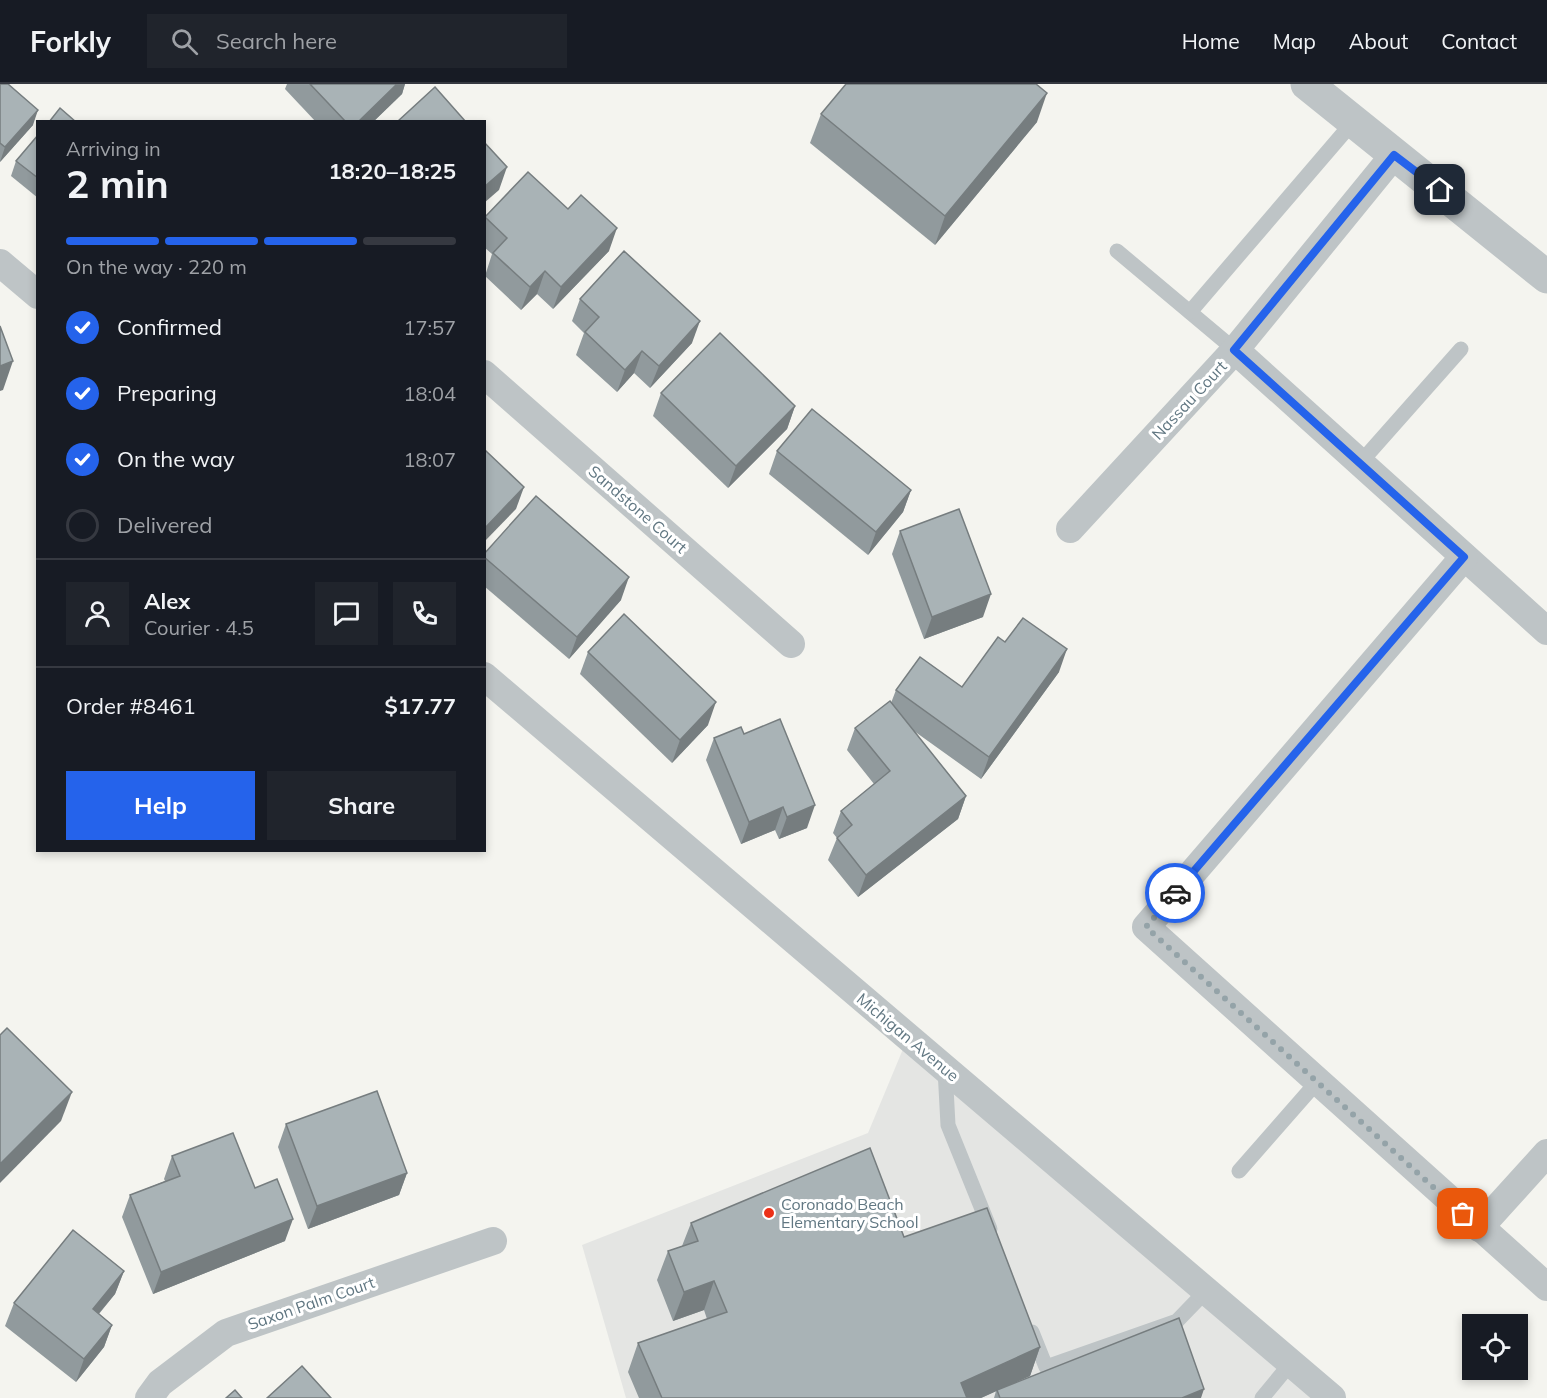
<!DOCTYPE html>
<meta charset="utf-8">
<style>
:root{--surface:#171b24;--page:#20242c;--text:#f1f3f6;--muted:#9ea1a6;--line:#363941;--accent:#2563eb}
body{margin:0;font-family:Mulish,sans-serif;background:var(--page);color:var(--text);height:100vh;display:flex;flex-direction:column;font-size:22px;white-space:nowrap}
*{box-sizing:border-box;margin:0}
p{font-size:20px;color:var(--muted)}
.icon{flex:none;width:33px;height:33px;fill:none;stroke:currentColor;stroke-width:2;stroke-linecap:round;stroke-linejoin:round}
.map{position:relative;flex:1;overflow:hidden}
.side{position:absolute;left:36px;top:36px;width:450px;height:732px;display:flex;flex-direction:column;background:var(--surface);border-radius:0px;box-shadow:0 3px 9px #0003}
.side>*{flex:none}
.fabs{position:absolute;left:1462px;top:1230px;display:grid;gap:12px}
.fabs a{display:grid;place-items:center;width:66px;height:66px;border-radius:0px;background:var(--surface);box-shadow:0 3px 9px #0003;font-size:30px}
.pin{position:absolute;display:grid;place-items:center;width:51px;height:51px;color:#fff;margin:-26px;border-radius:12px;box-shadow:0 3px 9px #0006}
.courier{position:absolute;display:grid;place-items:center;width:60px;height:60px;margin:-30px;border:4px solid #2563eb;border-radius:50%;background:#fff;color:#222;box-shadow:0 2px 8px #0007}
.headline em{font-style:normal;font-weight:700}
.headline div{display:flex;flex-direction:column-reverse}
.headline{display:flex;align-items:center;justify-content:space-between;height:102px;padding:0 30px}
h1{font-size:39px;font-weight:700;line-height:45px}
.bar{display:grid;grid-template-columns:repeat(4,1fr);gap:9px 6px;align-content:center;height:72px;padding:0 30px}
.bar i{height:8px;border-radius:4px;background:var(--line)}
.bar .current{background:var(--accent)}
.bar p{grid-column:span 4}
.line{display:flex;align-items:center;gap:15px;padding:0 30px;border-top:2px solid var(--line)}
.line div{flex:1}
.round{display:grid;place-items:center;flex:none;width:63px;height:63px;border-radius:0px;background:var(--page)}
ol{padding:0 30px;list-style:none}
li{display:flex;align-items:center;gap:18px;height:66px}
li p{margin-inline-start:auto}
li .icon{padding:6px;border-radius:50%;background:var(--accent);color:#fff;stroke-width:4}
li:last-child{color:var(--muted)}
li i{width:33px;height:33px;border:3px solid var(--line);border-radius:50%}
.primary-button{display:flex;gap:12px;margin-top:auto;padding:12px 30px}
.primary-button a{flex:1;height:69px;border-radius:0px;background:var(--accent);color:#fff;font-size:24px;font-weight:700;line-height:69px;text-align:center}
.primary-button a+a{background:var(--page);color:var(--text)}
header{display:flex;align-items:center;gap:36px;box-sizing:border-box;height:84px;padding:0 30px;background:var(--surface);border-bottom:2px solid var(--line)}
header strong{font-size:28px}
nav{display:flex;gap:33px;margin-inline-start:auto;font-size:21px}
.search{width:420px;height:54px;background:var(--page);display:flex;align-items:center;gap:15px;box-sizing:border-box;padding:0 21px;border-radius:0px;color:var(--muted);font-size:22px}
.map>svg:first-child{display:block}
.built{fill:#e4e5e3}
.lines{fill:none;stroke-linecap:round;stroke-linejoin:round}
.service{stroke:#bec4c6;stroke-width:15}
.minor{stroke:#bec4c6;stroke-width:28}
.tertiary{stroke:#bec4c6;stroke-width:33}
.wall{fill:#919a9d}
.shaded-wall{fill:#767d7f}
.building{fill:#a9b3b6;stroke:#767d7f;stroke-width:1.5}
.done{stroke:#94a3a8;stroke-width:6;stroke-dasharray:0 10.8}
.route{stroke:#2563eb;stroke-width:8}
.poi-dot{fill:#ec3017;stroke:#fff;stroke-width:2}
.labels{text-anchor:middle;stroke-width:6;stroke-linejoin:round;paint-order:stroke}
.street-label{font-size:16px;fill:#617782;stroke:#fff}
.poi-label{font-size:16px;fill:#617782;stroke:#fff;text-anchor:start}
</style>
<header>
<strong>Forkly</strong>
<div class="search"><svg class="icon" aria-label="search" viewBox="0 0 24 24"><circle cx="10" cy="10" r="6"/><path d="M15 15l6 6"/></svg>Search here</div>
<nav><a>Home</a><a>Map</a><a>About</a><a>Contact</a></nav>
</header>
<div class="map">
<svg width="1547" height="1314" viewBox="0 0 1547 1314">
<rect width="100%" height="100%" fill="#f4f4ef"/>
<polygon class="built" points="908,953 1332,1314 626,1314 582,1161 868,1049"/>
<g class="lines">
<g class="service">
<polyline points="1117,167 1235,266"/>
<polyline points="1190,228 1353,38"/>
<polyline points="1360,379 1461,265"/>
<polyline points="945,985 948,1041 990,1145"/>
<polyline points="1239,1087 1317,998"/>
<polyline points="1032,1248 1046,1283 1177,1237 1206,1207"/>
<polyline points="1262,1314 1291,1279"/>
</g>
<g class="minor">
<polyline points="0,179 38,211"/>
<polyline points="1235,266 1547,547"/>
<polyline points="484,290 791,560"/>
<polyline points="1070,445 1235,266 1394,71"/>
<polyline points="1464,473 1146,843 1547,1203"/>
<polyline points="484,592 1332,1314"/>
<polyline points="1479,1144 1547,1069"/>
<polyline points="149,1314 160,1299 226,1249 493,1157"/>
</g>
<polyline class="tertiary" points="1307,0 1547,193"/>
</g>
<g class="wall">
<polygon points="0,0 33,41 0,78"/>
<polygon points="287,0 405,0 402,10 373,38 316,38 285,5"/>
<polygon points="821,30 1037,38 935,161 810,59"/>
<polygon points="38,51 38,114 11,92 16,77"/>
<polygon points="485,133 609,167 553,225 537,210 521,226 485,192 492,170 484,163"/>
<polygon points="580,215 692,259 650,304 634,289 617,308 576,271 584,249 572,237"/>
<polygon points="661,309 795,322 787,345 728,404 653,332"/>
<polygon points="777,367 911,406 903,428 868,471 769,390"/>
<polygon points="900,447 983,533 924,555 892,470"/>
<polygon points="484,470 621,516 569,575 484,502"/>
<polygon points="1005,558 1059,588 981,695 914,647 966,712 958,735 858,813 828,776 837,754 833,749 841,727 874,700 847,666 855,644 891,619 896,606 962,603"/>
<polygon points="588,568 708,641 672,679 580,590"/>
<polygon points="744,650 807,744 779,755 775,746 741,760 706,676 714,654"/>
<polygon points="286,1040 407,1089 399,1111 308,1145 278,1063"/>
<polygon points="172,1072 255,1104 285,1157 153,1210 122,1133 130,1111 165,1097 164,1095"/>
<polygon points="691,1139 904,1153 1040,1263 1030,1292 1003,1304 1201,1314 994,1314 996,1307 981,1314 639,1314 628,1288 638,1259 707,1235 704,1226 673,1237 657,1196 668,1167 682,1162"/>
<polygon points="124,1187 115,1210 99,1230 112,1241 104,1263 76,1298 5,1242 14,1219"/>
</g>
<g class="shaded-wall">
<polygon points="397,0 405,0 402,10 373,38 358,38"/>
<polygon points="1047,9 1037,38 935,161 945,132"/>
<polygon points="38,26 33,41 0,78 5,63"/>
<polygon points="507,83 499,106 484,119 484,103"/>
<polygon points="617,144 609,167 553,225 561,203"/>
<polygon points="545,187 537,210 521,226 530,203"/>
<polygon points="700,237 692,259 650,304 659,282"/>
<polygon points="642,267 634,289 617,308 625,286"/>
<polygon points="13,277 3,306 0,307 0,282"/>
<polygon points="795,322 787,345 728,404 736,382"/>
<polygon points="524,403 516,425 484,458 484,445"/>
<polygon points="911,406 903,428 868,471 876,448"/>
<polygon points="629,493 621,516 569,575 577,553"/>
<polygon points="991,510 983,533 924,555 932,533"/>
<polygon points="1067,565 1059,588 981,695 989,673"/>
<polygon points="716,618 708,641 672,679 680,656"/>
<polygon points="966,712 958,735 858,813 866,791"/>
<polygon points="815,721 807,744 779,755 787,733"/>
<polygon points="783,723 775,746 741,760 749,738"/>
<polygon points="72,1008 61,1037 0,1099 0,1080"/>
<polygon points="407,1089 399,1111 308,1145 317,1122"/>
<polygon points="293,1135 285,1157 153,1210 161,1188"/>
<polygon points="124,1187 115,1210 84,1247 93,1225"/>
<polygon points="714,1197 704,1226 673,1237 684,1208"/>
<polygon points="112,1241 104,1263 76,1298 84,1275"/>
<polygon points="1040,1263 1030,1292 981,1314 956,1314 961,1299"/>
<polygon points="1204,1305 1201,1314 1182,1314"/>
</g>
<g class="building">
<polygon points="0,0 8,0 38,26 5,63 0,59"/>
<polygon points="310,0 397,0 358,38 346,38"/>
<polygon points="846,0 1036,0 1047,9 945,132 821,30"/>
<polygon points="435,3 466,38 397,38"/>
<polygon points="60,24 76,38 49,38"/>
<polygon points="38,51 38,94 16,77"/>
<polygon points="484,58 507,83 484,103"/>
<polygon points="528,88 568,125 581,111 617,144 561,203 545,187 530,203 493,169 507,154 485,133"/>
<polygon points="624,167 700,237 659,282 642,267 625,286 585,248 599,233 580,215"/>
<polygon points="0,242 13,277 0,282"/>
<polygon points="720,249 795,322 736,382 661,309"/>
<polygon points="812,325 911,406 876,448 777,367"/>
<polygon points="486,367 524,403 484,445 484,368"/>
<polygon points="536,412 629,493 577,553 484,473 484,470"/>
<polygon points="959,425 991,510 932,533 900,447"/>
<polygon points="624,530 716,618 680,656 588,568"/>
<polygon points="1023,534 1067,565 989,673 896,606 920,573 962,603 998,553 1005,558"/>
<polygon points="890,617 966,712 866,791 837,754 852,741 841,727 890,687 855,644"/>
<polygon points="780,635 815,721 787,733 783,723 749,738 714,654 741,643 744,650"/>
<polygon points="7,944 72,1008 0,1080 0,951"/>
<polygon points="377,1007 407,1089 317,1122 286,1040"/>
<polygon points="233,1049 255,1104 277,1095 293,1135 161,1188 130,1111 180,1092 172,1072"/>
<polygon points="870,1064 904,1153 987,1124 1040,1263 961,1299 967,1314 662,1314 638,1259 727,1228 714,1197 684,1208 668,1167 698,1157 691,1139"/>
<polygon points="73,1146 124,1187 93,1225 112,1241 84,1275 14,1219"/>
<polygon points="1179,1234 1204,1305 1182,1314 1000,1314 997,1306"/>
<polygon points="302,1282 331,1314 267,1314"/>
<polygon points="235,1306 242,1314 226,1314"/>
</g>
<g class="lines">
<polyline class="done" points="1175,809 1146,843 1463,1130"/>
<polyline class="route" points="1175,809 1464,473 1234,266 1394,71 1440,106"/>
</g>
<circle class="poi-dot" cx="769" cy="1129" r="6"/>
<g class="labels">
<g class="street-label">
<text transform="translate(1189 316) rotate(-47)" y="6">Nassau Court</text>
<text transform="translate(638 425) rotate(41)" y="6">Sandstone Court</text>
<text transform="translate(908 953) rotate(40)" y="6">Michigan Avenue</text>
<text transform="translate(311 1219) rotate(-19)" y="6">Saxon Palm Court</text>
</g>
<g class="poi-label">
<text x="781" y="1126">Coronado Beach<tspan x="781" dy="18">Elementary School</tspan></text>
</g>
</g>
</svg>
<div class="fabs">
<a><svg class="icon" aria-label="locate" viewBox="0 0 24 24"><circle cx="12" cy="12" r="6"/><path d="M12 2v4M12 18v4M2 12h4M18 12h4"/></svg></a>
</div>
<div class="pin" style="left:1463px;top:1130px;background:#ea580c"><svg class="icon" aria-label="bag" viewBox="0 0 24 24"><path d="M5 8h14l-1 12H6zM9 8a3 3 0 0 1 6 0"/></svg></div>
<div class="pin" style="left:1440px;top:106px;background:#1f2937"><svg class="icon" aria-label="home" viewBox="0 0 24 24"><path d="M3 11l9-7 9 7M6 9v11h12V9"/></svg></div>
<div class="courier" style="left:1175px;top:809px"><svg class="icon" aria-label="car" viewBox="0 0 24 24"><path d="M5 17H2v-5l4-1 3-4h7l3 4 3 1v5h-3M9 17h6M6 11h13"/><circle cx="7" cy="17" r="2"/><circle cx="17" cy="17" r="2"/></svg></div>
<section class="side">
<div class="headline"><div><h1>2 min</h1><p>Arriving in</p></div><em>18:20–18:25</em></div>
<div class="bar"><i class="current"></i><i class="current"></i><i class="current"></i><i></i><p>On the way · 220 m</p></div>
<ol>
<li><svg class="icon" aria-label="check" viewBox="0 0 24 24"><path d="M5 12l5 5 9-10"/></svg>Confirmed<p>17:57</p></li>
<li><svg class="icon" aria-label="check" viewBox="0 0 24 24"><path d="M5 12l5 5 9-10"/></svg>Preparing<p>18:04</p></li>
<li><svg class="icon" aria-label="check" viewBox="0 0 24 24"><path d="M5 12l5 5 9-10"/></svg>On the way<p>18:07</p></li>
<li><i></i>Delivered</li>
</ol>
<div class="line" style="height:108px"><a class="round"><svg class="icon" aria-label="person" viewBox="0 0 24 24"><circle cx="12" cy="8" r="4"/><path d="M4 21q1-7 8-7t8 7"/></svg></a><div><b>Alex</b><p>Courier · 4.5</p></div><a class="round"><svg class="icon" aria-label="chat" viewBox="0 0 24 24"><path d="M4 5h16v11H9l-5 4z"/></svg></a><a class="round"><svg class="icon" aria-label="phone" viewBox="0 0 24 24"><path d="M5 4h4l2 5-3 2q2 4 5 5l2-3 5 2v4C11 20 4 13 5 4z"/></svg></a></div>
<div class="line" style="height:78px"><div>Order #8461</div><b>$17.77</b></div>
<div class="primary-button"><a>Help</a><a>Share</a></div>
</section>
</div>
